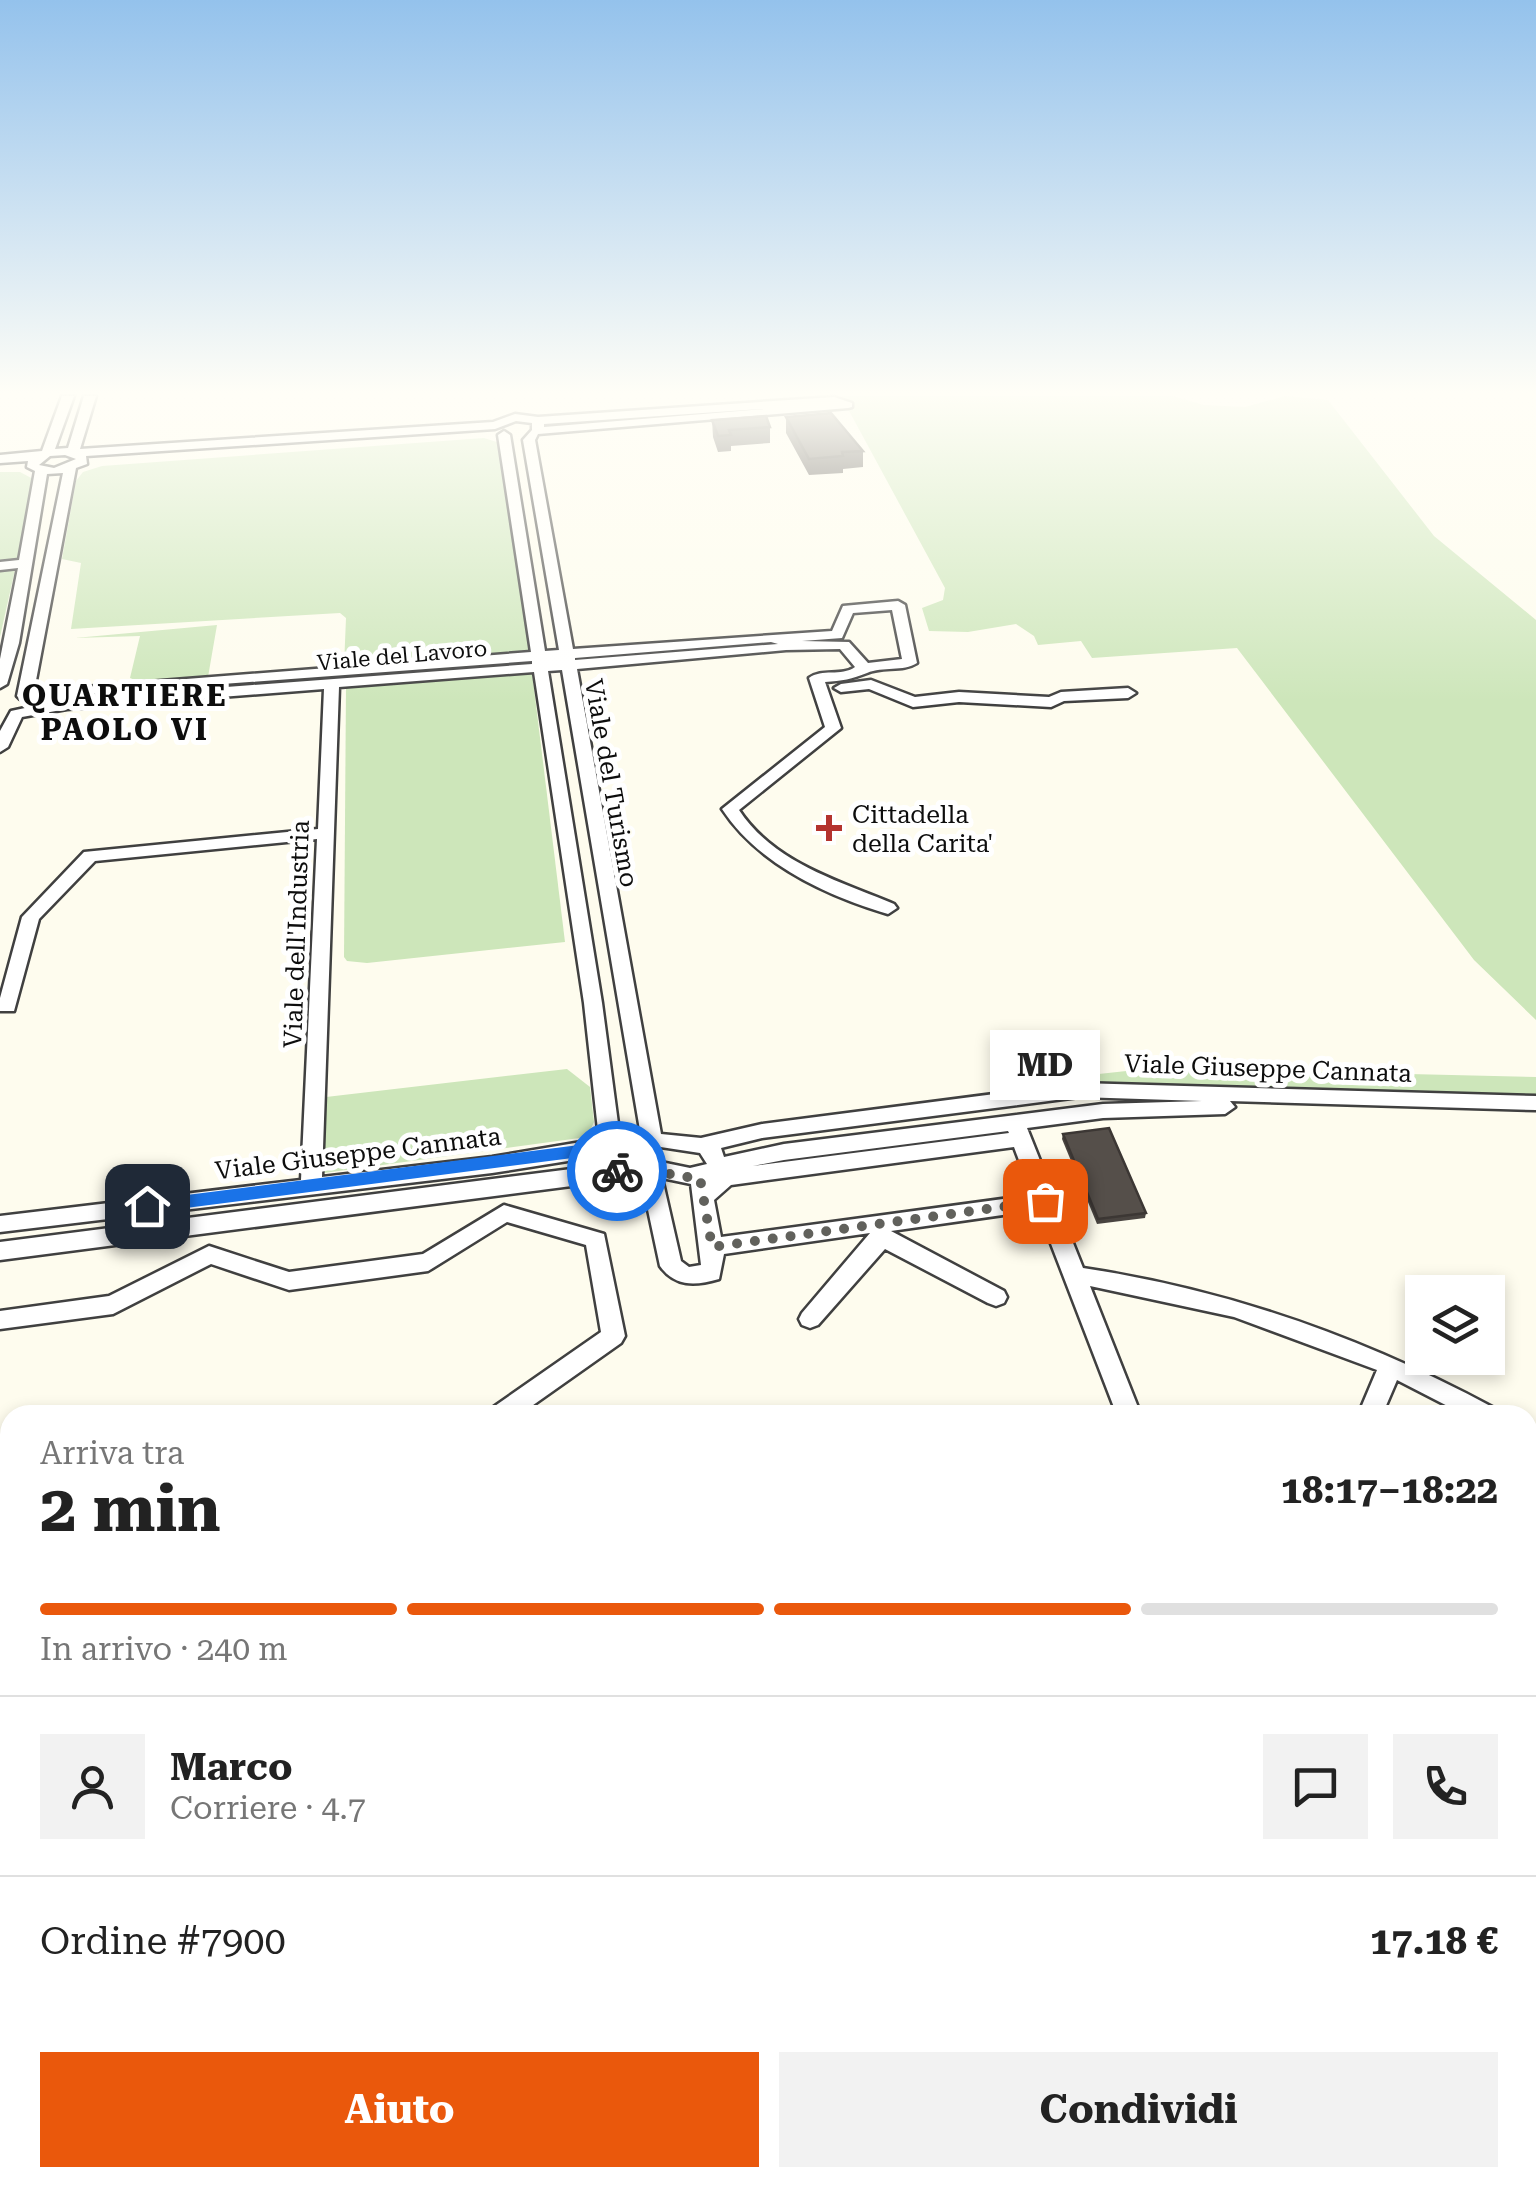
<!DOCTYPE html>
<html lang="it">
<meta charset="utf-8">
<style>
:root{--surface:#fff;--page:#f2f2f2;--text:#222;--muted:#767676;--line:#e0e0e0;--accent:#ea580c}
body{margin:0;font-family:"Roboto Serif",serif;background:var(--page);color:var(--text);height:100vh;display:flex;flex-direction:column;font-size:38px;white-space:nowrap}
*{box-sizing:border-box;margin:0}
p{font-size:32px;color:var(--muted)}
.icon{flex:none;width:55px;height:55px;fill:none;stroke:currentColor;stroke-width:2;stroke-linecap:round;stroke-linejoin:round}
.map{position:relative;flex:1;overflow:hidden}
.panel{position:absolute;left:0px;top:1405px;width:1538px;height:782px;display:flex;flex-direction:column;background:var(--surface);border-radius:30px 30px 0 0;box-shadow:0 5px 15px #0003}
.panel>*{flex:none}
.controls{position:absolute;left:1405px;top:1275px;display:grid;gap:20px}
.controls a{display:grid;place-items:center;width:100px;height:100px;border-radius:0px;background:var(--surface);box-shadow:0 5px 15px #0003;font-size:50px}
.pin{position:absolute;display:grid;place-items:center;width:85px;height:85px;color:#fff;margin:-42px;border-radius:20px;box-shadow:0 5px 15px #0006}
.courier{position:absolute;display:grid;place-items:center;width:100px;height:100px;margin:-50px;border:8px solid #1a73e8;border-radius:50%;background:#fff;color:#222;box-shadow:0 2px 12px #0007}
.bubble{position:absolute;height:70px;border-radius:0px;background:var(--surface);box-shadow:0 5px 15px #0003;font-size:32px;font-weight:700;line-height:70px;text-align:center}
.headline em{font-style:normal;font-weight:700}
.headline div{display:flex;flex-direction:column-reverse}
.headline{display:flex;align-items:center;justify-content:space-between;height:170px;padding:0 40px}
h1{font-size:65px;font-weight:700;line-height:75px}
.bar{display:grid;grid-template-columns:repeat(4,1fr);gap:15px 10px;align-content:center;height:120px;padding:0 40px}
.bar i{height:12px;border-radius:8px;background:var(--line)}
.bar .active{background:var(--accent)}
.bar p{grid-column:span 4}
.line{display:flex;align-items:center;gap:25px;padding:0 40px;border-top:2px solid var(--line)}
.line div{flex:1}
.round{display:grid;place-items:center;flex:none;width:105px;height:105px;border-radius:0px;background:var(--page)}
.action{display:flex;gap:20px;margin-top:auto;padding:20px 40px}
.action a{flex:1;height:115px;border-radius:0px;background:var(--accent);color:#fff;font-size:40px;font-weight:700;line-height:115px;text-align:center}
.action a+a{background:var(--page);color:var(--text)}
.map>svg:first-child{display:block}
.green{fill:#cde6ba}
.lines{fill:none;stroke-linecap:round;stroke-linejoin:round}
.minor-casing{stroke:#404040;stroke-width:5}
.minor{fill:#fff;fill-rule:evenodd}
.wall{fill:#494440}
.building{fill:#554f4a;stroke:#3c3734;stroke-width:2.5}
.route{fill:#1a73e8}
.done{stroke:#61615c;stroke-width:10;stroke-dasharray:0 18}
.poi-dot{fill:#b4332e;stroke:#fff;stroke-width:4}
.labels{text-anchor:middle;stroke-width:10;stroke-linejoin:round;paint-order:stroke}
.far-street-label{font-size:22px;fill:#0d0d0d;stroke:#fff}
.street-label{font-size:25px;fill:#0d0d0d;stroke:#fff}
.poi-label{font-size:25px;fill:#0d0d0d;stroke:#fff;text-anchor:start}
.far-district-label{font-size:30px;font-weight:bold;letter-spacing:2.5px;fill:#0d0d0d;stroke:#fff}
</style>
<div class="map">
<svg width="1536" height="2186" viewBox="0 0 1536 2186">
<rect width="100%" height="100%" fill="#fefcee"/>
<g class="green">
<polygon points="841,396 1173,396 1204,405 1245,407 1285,396 1328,400 1434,536 1536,620 1536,1020 1474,960 1237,648 1092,658 1081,641 1038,645 1034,636 1016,624 968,632 929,631 922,608 943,600 945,588"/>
<polygon points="484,438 503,444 530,652 344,666 346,618 340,613 71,629 81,563 62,559 76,481 83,472 102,466"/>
<polygon points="0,472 20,472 35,480 0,637"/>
<polygon points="217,625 208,677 140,682 130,678 140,636 75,638"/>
<polygon points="532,672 565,942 367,963 347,961 344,957 346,686"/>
<polygon points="1154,1068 1536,1077 1536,1099 1012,1094 1007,1084"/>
<polygon points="567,1069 590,1087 594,1122 587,1137 324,1173 326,1097"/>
</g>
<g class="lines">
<g class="minor-casing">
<g id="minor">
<path d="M62,396h12l-19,53 13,-1 16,-52h12l-16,53 413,-27 22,-8 23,3 296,-20 18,6v4l-4,1 -310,26 -3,6 38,209 259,-18 11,-25 55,-5 7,4 12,58c-14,9 -34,3 -50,10 -15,6 -25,8 -42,9l16,46 -102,82c35,53 100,71 155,94l3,4 -9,6c-63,-19 -130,-50 -166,-105l103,-82 -16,-49c13,-10 32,-1 46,-11l-15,-18 -54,1 -209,19 84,465 40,4 61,-14 317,-41 457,13v14l-306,-9 5,6 -10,7 -122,4 -76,10 56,140c146,22 282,70 411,140l4,7h-33l-68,-35 -15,35h-24l19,-45 -143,-53 -144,-31 51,129h-24l-79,-205 -147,21 113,60 3,6 -3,6 -8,3 -8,-3 -103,-54 -67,76 -8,3 -8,-3 -3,-6 3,-6 68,-80 -146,21 -5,25c-24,7 -44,8 -59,-13l-19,-89 -641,83v-18l595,-76 -2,-9 -101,16 -492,59v-16l301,-36 16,-341 -222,22 -56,58 -25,92h-14v-13l22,-81 62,-65 234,-23 6,-140 -257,20 -45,8 -14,30 -8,5v-21l11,-20 56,-12 465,-35v-3l-512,38 -3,-3 46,-223 -16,1 -28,169 -12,41 -7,4v-29l18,-91 -18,2v-8l19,-2 16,-89 -8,-4 1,-6 -28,2v-8l42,-4zM775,408l-231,19v-3zM516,421l16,2v7l-9,10 36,210 -14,1 -35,-216 -6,-4 -6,4 33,217 -497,39 42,-223 11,-4 -1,-8 409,-27zM65,455l11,4 -22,9 -15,-3 11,-9zM892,610l10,49 -34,4 -19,-21 -47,-1 40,-3 11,-25zM771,642l7,2 -203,16v-2zM562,670l78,460 -21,1 -17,-128 -54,-332zM534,672l50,331 15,136 -107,18 -170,20 17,-490zM1079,1097l123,4 -99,3 -319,40 -60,13 -3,-9 41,-10zM1008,1131l1,2 -256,33 31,-6zM641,1144l59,9 7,11 -17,4 -34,-7 -41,1 -3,-10 8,-6zM1014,1147l18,48 -311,42 -7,-37 17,-15zM662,1178l29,6 10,81 -12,2 -8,-6z"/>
<polygon points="871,680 915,697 959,692 1049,697 1061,692 1128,688 1136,693 1128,698 1064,701 1051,707 959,702 913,707 869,689 841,692 834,688 841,684"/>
<polygon points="504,1205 604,1234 625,1336 621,1343 519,1415 488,1415 492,1408 601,1332 586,1245 507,1222 428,1271 289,1290 211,1264 113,1314 0,1329 0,1311 109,1296 209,1246 289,1272 423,1254"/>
<polygon points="1528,1429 1536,1431 1536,1454 1528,1451"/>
<polygon points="1528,1682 1536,1685 1536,1714 1528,1711"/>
<polygon points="10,1722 10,1752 0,1756 0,1726"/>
<polygon points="10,1775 10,1803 0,1806 0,1778"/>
<polygon points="10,1852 10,1882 0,1884 0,1854"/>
<polygon points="1528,1946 1536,1949 1536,1988 1528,1985"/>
<polygon points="1536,2134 1536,2168 1528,2170 1528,2137"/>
<polygon points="263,2178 296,2178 297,2186 263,2186"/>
<polygon points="516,2178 588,2178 584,2186 512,2186"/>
<polygon points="1416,2178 1459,2178 1455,2186 1418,2186"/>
</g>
</g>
<use href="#minor" class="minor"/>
</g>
<g class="wall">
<polygon points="786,417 863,451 863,467 843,469 843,473 809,475 786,433"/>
<polygon points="712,420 770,427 770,443 731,446 731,451 718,452 713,437"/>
<polygon points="1063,1134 1146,1213 1145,1218 1097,1224 1062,1139"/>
</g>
<g class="building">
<polygon points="831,413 863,451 842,452 843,456 809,459 786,417"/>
<polygon points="766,416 770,427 729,430 731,435 718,436 712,420"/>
<polygon points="1109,1128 1146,1213 1098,1219 1063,1134"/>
</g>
<linearGradient id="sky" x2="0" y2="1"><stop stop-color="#94c2ec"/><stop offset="0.56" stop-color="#fffef7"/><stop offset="1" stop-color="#fffef7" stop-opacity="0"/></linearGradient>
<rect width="1536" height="702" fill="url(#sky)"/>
<polygon class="route" points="603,1142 611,1148 614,1163 623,1167 623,1176 600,1171 596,1155 147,1213 138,1206 147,1200"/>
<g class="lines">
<polyline class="done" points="617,1171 654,1168 675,1176 700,1178 712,1247 1045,1201"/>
</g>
<path class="poi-dot" d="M824 813h10v10h10v10h-10v10h-10v-10h-10v-10h10z"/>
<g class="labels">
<g class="far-street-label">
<text transform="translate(402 655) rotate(-5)" y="8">Viale del Lavoro</text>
</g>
<g class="street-label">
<text transform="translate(612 783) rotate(80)" y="9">Viale del Turismo</text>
<text transform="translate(296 934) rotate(-88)" y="9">Viale dell'Industria</text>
<text transform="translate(1268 1068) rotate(2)" y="9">Viale Giuseppe Cannata</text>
<text transform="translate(358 1153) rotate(-7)" y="9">Viale Giuseppe Cannata</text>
</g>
<g class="poi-label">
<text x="852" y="823">Cittadella<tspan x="852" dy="29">della Carita'</tspan></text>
</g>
<g class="far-district-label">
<text x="125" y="706">QUARTIERE<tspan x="125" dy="34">PAOLO VI</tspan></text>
</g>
</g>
</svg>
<div class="controls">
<a><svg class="icon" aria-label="layers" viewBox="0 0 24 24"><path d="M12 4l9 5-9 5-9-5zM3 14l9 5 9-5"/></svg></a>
</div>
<div class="pin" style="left:1045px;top:1201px;background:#ea580c"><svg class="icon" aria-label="bag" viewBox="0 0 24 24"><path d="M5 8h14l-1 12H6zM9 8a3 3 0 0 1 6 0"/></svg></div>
<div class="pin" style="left:147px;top:1206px;background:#1f2937"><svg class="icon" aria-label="home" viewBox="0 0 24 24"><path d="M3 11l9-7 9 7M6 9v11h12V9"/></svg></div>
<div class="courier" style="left:617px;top:1171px"><svg class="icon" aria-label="bike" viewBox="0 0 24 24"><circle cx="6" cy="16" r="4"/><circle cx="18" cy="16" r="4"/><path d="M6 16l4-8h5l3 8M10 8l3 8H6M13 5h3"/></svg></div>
<div class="bubble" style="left:990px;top:1030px;width:110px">MD</div>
<section class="panel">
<div class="headline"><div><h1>2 min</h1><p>Arriva tra</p></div><em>18:17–18:22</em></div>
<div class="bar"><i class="active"></i><i class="active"></i><i class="active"></i><i></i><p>In arrivo · 240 m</p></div>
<div class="line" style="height:180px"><a class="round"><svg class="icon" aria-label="person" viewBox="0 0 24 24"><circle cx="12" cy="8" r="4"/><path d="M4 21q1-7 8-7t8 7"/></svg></a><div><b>Marco</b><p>Corriere · 4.7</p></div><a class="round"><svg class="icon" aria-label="chat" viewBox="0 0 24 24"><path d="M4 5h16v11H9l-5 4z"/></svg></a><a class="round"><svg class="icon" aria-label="phone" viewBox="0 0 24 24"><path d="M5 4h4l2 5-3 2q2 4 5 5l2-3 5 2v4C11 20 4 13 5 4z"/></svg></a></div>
<div class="line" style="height:130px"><div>Ordine #7900</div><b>17.18 €</b></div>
<div class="action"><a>Aiuto</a><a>Condividi</a></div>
</section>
</div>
